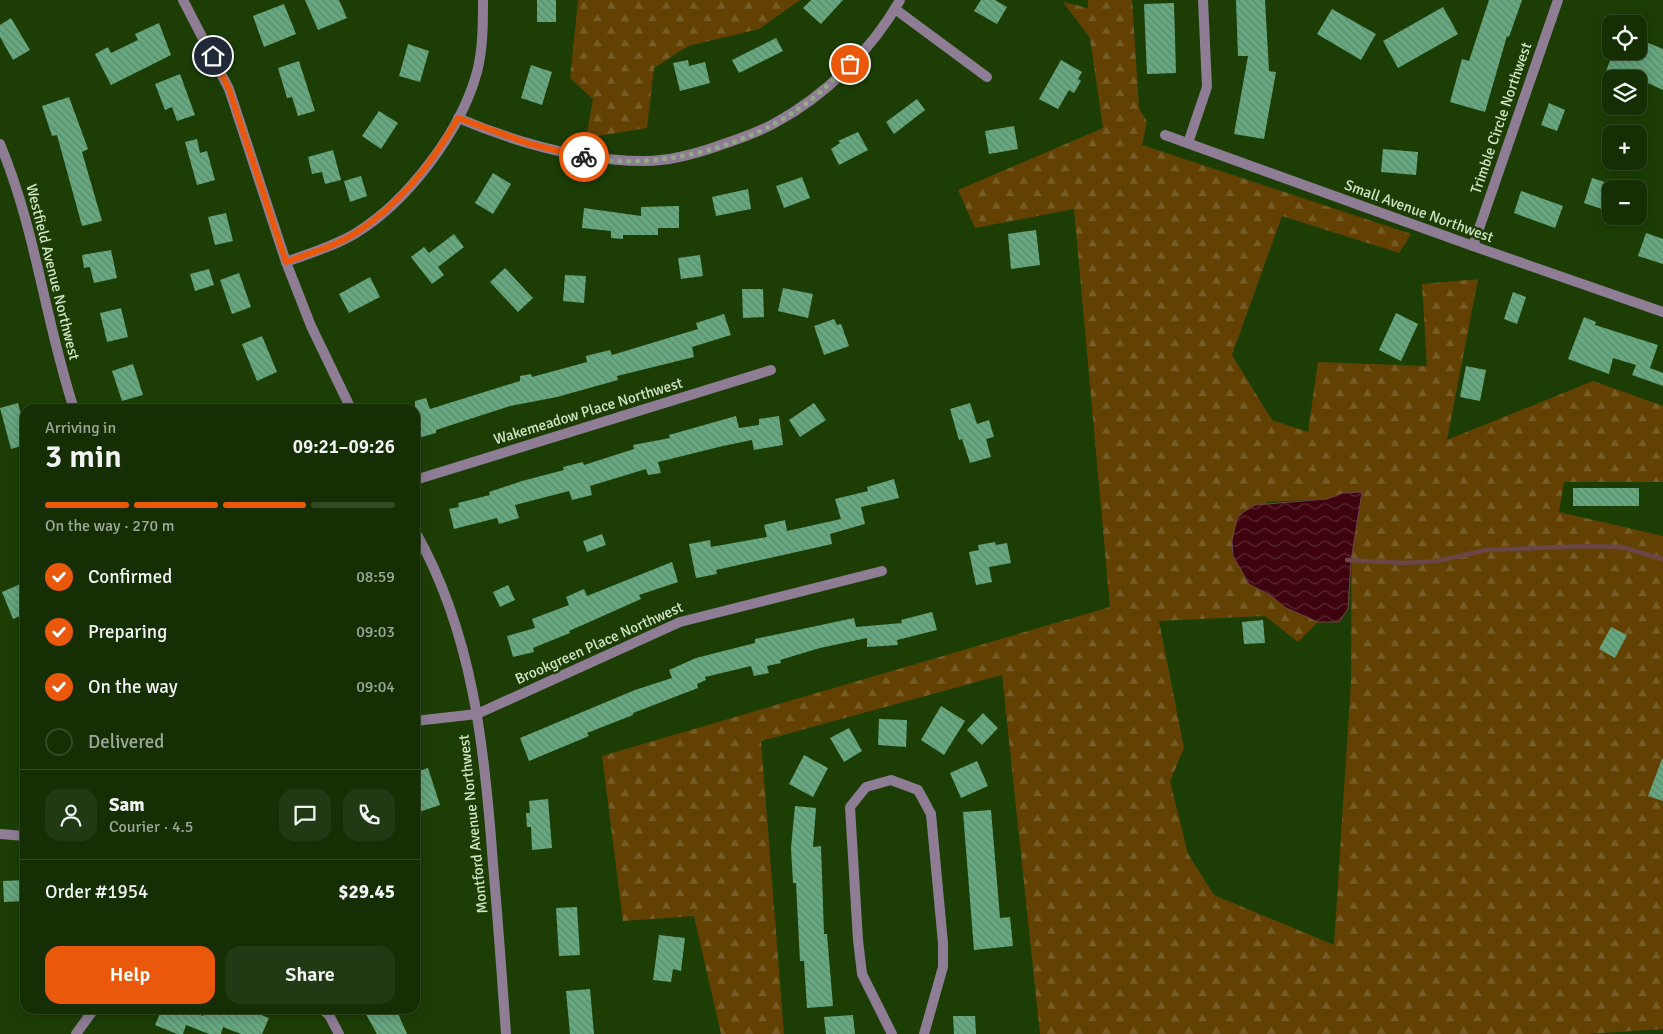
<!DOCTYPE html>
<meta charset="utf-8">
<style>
:root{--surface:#152e04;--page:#223a13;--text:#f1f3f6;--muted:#9da89a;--line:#344a26;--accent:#ea580c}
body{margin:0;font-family:Signika,sans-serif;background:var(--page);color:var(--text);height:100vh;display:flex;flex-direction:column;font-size:19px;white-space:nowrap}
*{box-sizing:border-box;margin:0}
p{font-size:16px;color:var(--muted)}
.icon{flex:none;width:28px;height:28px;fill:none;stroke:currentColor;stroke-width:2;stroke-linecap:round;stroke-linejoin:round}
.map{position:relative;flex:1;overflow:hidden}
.panel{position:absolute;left:20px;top:404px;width:400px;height:610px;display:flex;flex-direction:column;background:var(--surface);border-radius:15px;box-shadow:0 2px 12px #0003,0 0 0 1px var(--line)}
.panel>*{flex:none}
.fabs{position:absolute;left:1602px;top:15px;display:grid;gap:10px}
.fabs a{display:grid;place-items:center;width:45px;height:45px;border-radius:10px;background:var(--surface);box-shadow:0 2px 12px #0003,0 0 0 1px var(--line);font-size:25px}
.pin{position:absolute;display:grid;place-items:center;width:42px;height:42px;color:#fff;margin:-21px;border:2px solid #fff;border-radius:50%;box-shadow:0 1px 5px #0007}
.courier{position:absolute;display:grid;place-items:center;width:50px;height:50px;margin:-25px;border:4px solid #ea580c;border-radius:50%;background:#fff;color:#222;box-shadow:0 1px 6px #0007}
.overview em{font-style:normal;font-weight:600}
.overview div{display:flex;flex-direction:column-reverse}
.overview{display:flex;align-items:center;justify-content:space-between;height:85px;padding:0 25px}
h1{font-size:32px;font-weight:600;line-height:38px}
.bar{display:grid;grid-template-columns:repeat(4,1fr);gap:8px 5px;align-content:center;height:60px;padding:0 25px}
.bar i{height:6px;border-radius:4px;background:var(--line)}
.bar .selected{background:var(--accent)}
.bar p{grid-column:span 4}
.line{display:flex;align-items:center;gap:12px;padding:0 25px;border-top:1px solid var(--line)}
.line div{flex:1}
.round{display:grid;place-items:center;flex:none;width:52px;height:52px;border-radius:15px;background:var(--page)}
ol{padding:0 25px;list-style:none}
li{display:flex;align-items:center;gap:15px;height:55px}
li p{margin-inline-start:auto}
li .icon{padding:5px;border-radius:50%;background:var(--accent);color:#fff;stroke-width:4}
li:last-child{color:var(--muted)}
li i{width:28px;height:28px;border:2px solid var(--line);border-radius:50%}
.primary-button{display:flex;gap:10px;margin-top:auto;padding:10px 25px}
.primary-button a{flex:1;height:58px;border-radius:15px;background:var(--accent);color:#fff;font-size:20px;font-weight:600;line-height:58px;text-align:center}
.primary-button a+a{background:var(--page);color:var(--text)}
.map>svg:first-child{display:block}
.forest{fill:url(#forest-firs);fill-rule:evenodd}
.water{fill:url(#water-waves);stroke:#6a4746}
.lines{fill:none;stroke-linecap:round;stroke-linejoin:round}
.stream{stroke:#6a4746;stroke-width:4.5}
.building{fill:url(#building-back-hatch)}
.minor{stroke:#8e7d95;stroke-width:10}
.done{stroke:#92ab84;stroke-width:5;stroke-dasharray:0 9}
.route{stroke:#ea580c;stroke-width:6}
.labels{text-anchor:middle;stroke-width:5;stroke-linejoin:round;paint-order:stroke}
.street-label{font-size:15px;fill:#d1e5c8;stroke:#1c3e05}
</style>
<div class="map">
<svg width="1663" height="1034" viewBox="0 0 1663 1034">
<defs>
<pattern id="forest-firs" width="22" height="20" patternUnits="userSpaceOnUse" patternTransform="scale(1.25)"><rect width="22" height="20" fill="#624103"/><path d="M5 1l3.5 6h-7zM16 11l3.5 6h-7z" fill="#775c26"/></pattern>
<pattern id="water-waves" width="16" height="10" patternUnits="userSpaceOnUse" patternTransform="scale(1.25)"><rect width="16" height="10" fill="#3e030f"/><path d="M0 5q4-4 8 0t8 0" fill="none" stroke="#592830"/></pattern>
<pattern id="building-back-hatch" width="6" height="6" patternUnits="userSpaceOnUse" patternTransform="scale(1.25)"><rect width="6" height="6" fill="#67a880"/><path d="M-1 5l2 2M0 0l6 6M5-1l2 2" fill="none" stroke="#5b8a6c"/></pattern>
</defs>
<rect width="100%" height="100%" fill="#1c3e05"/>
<g class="forest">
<polygon points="578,0 800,0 759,29 688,46 654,68 647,128 586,138 593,99 570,78"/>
<path d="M1088,0h44l7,108 8,14 -5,23 269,89 -12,19 -117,-37 -50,139 40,65 36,12 10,-70 109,4 -5,-82 56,-5 -31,161 146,-59 70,25v76h-99l-5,30 104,24v493l-76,5h-547l-38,-359 -241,66 23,293h-63l-27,-118 -71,5 -21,-165 508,-149 -36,-398 -99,19 -17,-38 145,-62 -13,-90 -27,-36 25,6zM1352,492l-1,189 -17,264 -120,-50 -26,-41 -18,-73 14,-33 -25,-127 106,-5 33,26 20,-20 -69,-38 18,-82 60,-3z"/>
</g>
<polygon class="water" points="1362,492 1351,561 1348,609 1339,622 1318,622 1286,608 1270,595 1249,584 1233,556 1232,541 1237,519 1242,513 1255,505 1327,499 1343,493"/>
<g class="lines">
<polyline class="stream" points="1347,560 1405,563 1437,561 1486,550 1585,546 1622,547 1663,559"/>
</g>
<g class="building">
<polygon points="305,0 339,0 347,18 318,30"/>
<rect x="537" y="0" width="19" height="22"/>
<polygon points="811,0 843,0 821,24 803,8"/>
<polygon points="981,0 995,0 1007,7 997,24 974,11"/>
<polygon points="1236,0 1265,0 1269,71 1276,72 1264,139 1234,134 1248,56 1238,56"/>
<polygon points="1489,0 1522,0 1509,37 1507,36 1485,112 1450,102 1462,59 1469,61"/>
<polygon points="1174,3 1176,73 1147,74 1144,4"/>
<polygon points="284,4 296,34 264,47 253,16"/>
<polygon points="1443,7 1458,34 1398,68 1383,41"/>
<polygon points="1332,9 1376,34 1361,60 1317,34"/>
<polygon points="11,18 30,50 13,60 0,37 0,25"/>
<polygon points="159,23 171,55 111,85 95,54 108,47 111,53 138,40 135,34"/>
<polygon points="776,38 783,51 739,73 732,60"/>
<polygon points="1639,39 1663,49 1663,90 1639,79 1625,79 1606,71 1614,51 1639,51"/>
<polygon points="408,44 429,51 420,82 399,76"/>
<polygon points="688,60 689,66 705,62 710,83 680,91 673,63"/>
<polygon points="1061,60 1082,72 1078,79 1081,81 1074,93 1069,90 1058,109 1039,99"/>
<polygon points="299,61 315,111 298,116 292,97 287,98 278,68"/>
<polygon points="531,65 552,72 542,105 521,98"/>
<polygon points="180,74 195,115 177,121 172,107 165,110 155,84"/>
<polygon points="69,97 88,149 82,152 102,221 82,226 57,135 52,136 42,106"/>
<polygon points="917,99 925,110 894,134 886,122"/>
<polygon points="1549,103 1565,110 1557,131 1541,125"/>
<polygon points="379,111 398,123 381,149 362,136"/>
<polygon points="1014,126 1018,149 989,154 985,131"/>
<polygon points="858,132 868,150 839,165 831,149 840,143 838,141"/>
<polygon points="197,139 200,153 207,151 215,180 197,185 185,142"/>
<polygon points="1383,149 1418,152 1416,175 1381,172"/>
<polygon points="333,150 341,180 325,184 322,172 312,174 308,157"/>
<polygon points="493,173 511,184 493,214 475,203"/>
<polygon points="361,176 367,196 350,202 344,181"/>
<polygon points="802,177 810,198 784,208 776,186"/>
<polygon points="1592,178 1611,184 1611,212 1584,203"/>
<polygon points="748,189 751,209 716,216 712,197"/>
<polygon points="1521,191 1563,206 1555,228 1514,213"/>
<polygon points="679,206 679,228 658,228 658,235 623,235 623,239 611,238 611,231 582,228 584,208 641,216 641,207"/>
<polygon points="226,213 233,241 215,245 208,217"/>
<polygon points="1036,230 1040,265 1011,269 1008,234"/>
<polygon points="1646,233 1663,239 1663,264 1638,256"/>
<polygon points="454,234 464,247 438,267 444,275 432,284 411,257 424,247 429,253"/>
<polygon points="111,250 117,278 94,283 90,267 84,268 82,255"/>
<polygon points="700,255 703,276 681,279 678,258"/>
<polygon points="505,268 533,298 518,312 490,282"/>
<polygon points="209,269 214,285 195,291 190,274"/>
<polygon points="239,273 251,307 232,314 220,280"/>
<polygon points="565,275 586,276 584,303 563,301"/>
<polygon points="370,277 380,297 349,313 339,294"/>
<polygon points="783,288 813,294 808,318 778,311"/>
<polygon points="742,289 763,289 764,317 743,318"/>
<polygon points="1513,292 1526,297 1517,324 1504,319"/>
<polygon points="121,308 128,337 107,342 100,313"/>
<polygon points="1396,313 1418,324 1401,361 1379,350"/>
<polygon points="724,314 731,335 692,347 694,357 617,376 618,380 557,397 510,406 436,430 436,433 415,439 415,401 426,398 430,409 520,381 520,376 531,374 532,377 587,362 586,356 610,350 612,355 698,329 696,323"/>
<polygon points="1584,317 1596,322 1595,325 1658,345 1650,368 1663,373 1663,386 1632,375 1636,365 1613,358 1609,374 1568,359"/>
<polygon points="834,319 837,325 841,324 849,346 824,355 814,326"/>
<polygon points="262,336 277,372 257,381 242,344"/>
<polygon points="133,364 143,395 122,401 112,371"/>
<polygon points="1466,366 1486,370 1480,401 1460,397"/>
<polygon points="18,403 25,429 25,445 11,449 0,408"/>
<polygon points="814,403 826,420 800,437 789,420"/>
<polygon points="970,403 977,424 989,420 994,437 986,439 991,457 970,463 962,439 959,440 950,409"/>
<polygon points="736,416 739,428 759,425 759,419 779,416 783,445 754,450 752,440 723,446 658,462 661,473 648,475 646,469 590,486 592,495 572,500 569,491 515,505 519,518 499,524 497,518 454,529 449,509 459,507 458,503 490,495 489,492 522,481 564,470 563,467 583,462 584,465 634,449 633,445 670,438 669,435"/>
<polygon points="894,479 899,498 861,507 865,524 830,534 832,544 716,570 717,574 696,578 689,544 710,540 711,547 767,537 764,525 785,520 787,531 841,519 835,499 868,491 867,487"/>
<rect x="1573" y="488" width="66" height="18"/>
<polygon points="602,534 606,545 587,552 583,541"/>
<polygon points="995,542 996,545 1007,543 1011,563 989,567 992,582 976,585 969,552 979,550 978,545"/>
<polygon points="672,562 678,582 639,595 641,599 569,631 570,633 533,648 534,652 513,657 507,636 535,628 532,619 569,605 566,597 584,589 587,596"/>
<polygon points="25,582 25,614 13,619 2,592"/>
<polygon points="508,585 515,600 500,607 493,592"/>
<polygon points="932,612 937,630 897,640 898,645 867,647 867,638 820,648 780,660 781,663 767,666 769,673 754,676 751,666 705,677 706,680 697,684 698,688 633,713 633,715 587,733 589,736 529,761 520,738 635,690 672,678 669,670 696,658 755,643 755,639 854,618 856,627 902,623 901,620"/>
<polygon points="1263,620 1265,643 1244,644 1242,622"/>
<polygon points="1611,627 1627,635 1615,658 1599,649"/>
<polygon points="941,706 965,721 944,755 921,740"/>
<polygon points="983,713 998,728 982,745 967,730"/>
<polygon points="879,719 907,720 906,747 878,745"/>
<polygon points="849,728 862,751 844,762 830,738"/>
<polygon points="804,755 828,768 813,797 789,784"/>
<polygon points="1662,759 1663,759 1663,801 1648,796"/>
<polygon points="977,761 988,786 961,798 950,773"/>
<polygon points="428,768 440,805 419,812 415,799 415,772"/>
<polygon points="548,799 552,848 532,850 531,827 527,827 526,813 530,813 529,801"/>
<polygon points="795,806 816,808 813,847 821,846 824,934 827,934 833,1006 807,1008 804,961 800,961 796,883 793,883 791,848"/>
<polygon points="991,810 1000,918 1010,917 1013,946 974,950 963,812"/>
<polygon points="25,880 25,901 4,902 3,881"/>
<polygon points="577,907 580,955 559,956 556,908"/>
<polygon points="659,935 685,938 681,971 673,969 671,982 653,980"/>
<polygon points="590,989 594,1034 570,1034 566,991"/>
<polygon points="162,1009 185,1009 203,1016 206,1009 246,1009 269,1018 262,1034 241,1034 223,1027 221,1034 209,1034 186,1025 183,1034 177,1034 155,1025"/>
<polygon points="363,1009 396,1009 407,1034 377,1034"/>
<polygon points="853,1015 855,1034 826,1034 824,1017"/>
<polygon points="953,1016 975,1016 976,1034 954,1034"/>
</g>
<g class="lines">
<g class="minor">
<polyline points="183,0 229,89 286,262 311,326 351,409"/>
<polyline points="895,9 987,77"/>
<path d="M458,118c59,25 122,43 187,43 24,0 50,-7 73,-15 20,-7 39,-13 57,-23 50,-27 97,-73 125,-123"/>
<polyline points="1165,135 1473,246 1663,312"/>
<polyline points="1188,143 1207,87 1203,0"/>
<path d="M0,144c36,86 45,177 74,265"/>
<polyline points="1473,246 1558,0"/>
<path d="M286,262c24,-9 49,-16 70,-29 52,-32 105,-102 121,-161 6,-23 6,-49 6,-72"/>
<polyline points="415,480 771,370"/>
<path d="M415,531c58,102 70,219 78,333 5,57 9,113 13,170"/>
<polyline points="415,721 477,714 680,622 882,571"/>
<polyline points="0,834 25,836"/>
<polyline points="322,1009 329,1015 339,1034"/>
<polyline points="76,1034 94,1009"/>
<polyline points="892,1034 862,974 858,940 850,807 866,787 891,780 918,790 931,814 943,943 943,967 924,1034"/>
</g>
</g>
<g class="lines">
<path class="done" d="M584,157c70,14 159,-8 217,-50 18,-12 33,-28 49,-43"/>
<path class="route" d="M213,56l16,33 57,173c24,-9 50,-16 71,-30 43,-28 76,-70 101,-114l72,26 54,13"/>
</g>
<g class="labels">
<g class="street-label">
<text transform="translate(1501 118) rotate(-71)" y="5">Trimble Circle Northwest</text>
<text transform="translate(1419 211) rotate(20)" y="5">Small Avenue Northwest</text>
<text transform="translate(53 272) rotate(76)" y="5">Westfield Avenue Northwest</text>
<text transform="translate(588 411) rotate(-17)" y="5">Wakemeadow Place Northwest</text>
<text transform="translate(599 643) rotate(-24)" y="5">Brookgreen Place Northwest</text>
<text transform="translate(473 824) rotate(-96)" y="5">Montford Avenue Northwest</text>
</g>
</g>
</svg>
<div class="fabs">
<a><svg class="icon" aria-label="locate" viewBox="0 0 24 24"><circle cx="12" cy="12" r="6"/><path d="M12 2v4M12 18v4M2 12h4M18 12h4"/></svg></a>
<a><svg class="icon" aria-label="layers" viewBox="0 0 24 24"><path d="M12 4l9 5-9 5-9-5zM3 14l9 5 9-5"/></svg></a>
<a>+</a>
<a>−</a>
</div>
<div class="pin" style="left:850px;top:64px;background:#ea580c"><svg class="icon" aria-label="bag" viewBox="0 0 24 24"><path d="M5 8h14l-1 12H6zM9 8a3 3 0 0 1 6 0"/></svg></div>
<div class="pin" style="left:213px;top:56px;background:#1f2937"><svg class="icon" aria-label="home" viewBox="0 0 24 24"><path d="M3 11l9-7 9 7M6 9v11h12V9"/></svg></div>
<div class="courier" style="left:584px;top:157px"><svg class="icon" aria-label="bike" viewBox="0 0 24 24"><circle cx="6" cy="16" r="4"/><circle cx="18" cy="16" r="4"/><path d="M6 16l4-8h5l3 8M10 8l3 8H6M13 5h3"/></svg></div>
<section class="panel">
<div class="overview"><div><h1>3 min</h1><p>Arriving in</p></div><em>09:21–09:26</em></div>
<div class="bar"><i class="selected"></i><i class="selected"></i><i class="selected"></i><i></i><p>On the way · 270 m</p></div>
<ol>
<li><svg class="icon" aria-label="check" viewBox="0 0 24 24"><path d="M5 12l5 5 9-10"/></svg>Confirmed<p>08:59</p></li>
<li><svg class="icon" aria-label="check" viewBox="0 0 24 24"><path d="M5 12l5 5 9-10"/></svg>Preparing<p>09:03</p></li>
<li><svg class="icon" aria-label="check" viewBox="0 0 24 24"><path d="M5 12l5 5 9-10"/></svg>On the way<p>09:04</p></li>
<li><i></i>Delivered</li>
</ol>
<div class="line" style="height:90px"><a class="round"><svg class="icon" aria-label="person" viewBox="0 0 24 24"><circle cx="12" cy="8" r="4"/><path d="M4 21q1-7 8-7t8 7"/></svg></a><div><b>Sam</b><p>Courier · 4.5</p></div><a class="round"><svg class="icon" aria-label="chat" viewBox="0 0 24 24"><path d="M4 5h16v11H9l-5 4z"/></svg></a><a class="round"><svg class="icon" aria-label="phone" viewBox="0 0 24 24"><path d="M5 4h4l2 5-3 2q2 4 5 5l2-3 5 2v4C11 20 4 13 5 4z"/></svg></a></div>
<div class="line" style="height:65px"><div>Order #1954</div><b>$29.45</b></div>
<div class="primary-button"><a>Help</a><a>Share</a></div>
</section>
</div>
